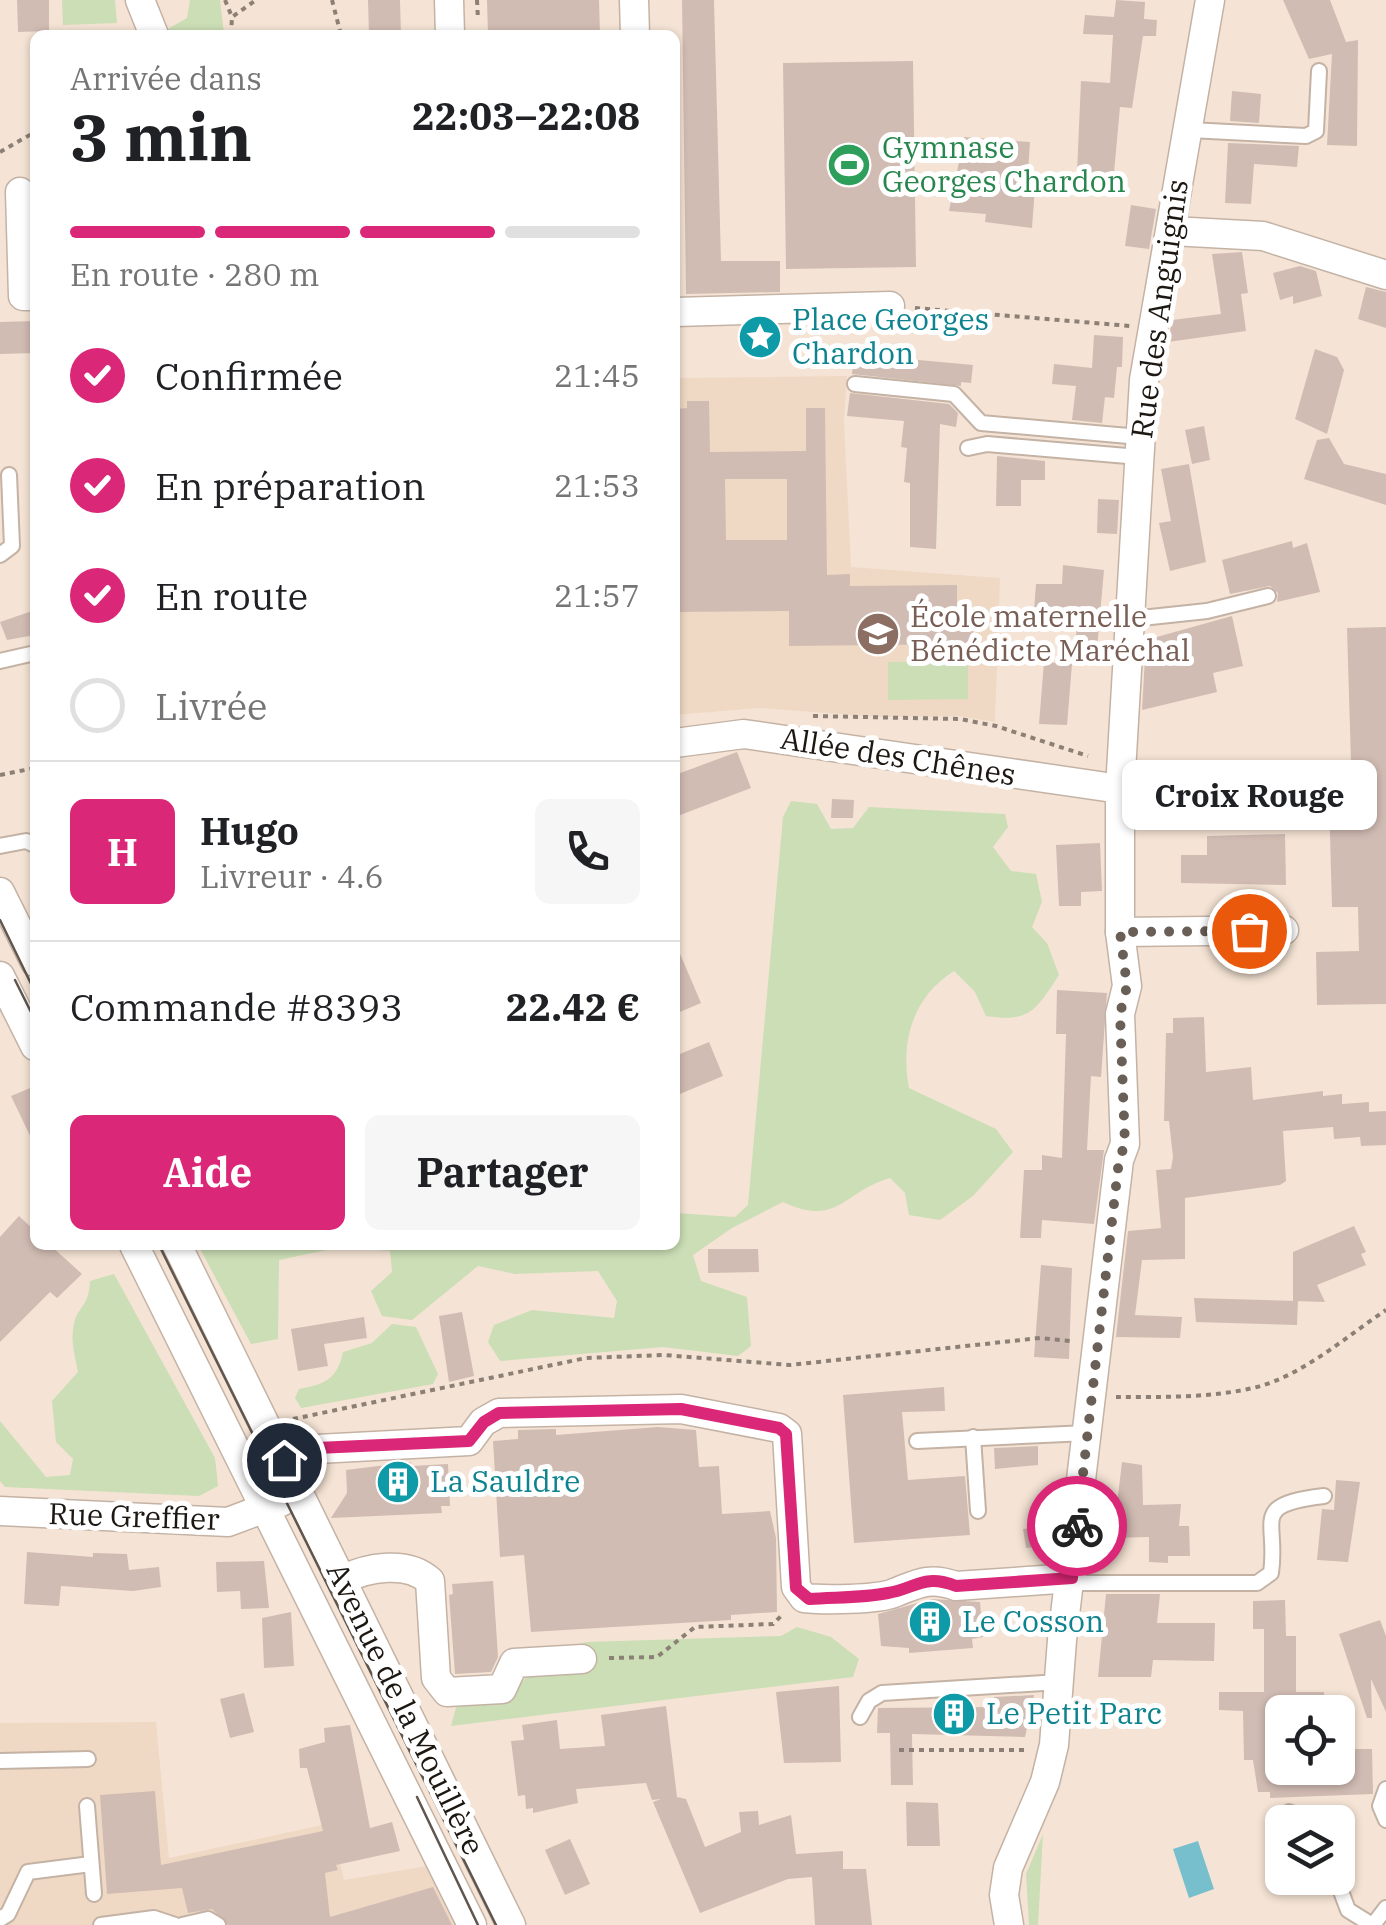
<!DOCTYPE html>
<html lang="fr">
<meta charset="utf-8">
<style>
:root{--surface:#fff;--page:#f6f6f6;--text:#202124;--muted:#757577;--line:#e0e0e0;--accent:#db2777}
body{margin:0;font-family:"IBM Plex Serif",serif;background:var(--page);color:var(--text);height:100vh;display:flex;flex-direction:column;font-size:38px;white-space:nowrap}
*{box-sizing:border-box;margin:0}
p{font-size:32px;color:var(--muted)}
.icon{flex:none;width:55px;height:55px;fill:none;stroke:currentColor;stroke-width:2;stroke-linecap:round;stroke-linejoin:round}
.map{position:relative;flex:1;overflow:hidden}
.sheet{position:absolute;left:30px;top:30px;width:650px;height:1220px;display:flex;flex-direction:column;background:var(--surface);border-radius:15px;box-shadow:0 2px 8px #0004}
.sheet>*{flex:none}
.controls{position:absolute;left:1265px;top:1695px;display:grid;gap:20px}
.controls a{display:grid;place-items:center;width:90px;height:90px;border-radius:15px;background:var(--surface);box-shadow:0 2px 8px #0004;font-size:50px}
.pin{position:absolute;display:grid;place-items:center;width:85px;height:85px;color:#fff;margin:-42px;border:5px solid #fff;border-radius:50%;box-shadow:0 2px 10px #0007}
.courier{position:absolute;display:grid;place-items:center;width:100px;height:100px;margin:-50px;border:8px solid #db2777;border-radius:50%;background:#fff;color:#222;box-shadow:0 2px 12px #0007}
.bubble{position:absolute;height:70px;border-radius:15px;background:var(--surface);box-shadow:0 2px 8px #0004;font-size:32px;font-weight:800;line-height:70px;text-align:center}
.summary em{font-style:normal;font-weight:800}
.summary div{display:flex;flex-direction:column-reverse}
.summary{display:flex;align-items:center;justify-content:space-between;height:170px;padding:0 40px}
h1{font-size:65px;font-weight:800;line-height:75px}
.bar{display:grid;grid-template-columns:repeat(4,1fr);gap:15px 10px;align-content:center;height:120px;padding:0 40px}
.bar i{height:12px;border-radius:8px;background:var(--line)}
.bar .selected{background:var(--accent)}
.bar p{grid-column:span 4}
.line{display:flex;align-items:center;gap:25px;padding:0 40px;border-top:2px solid var(--line)}
.line div{flex:1}
.round{display:grid;place-items:center;flex:none;width:105px;height:105px;border-radius:15px;background:var(--page)}
ol{padding:0 40px;list-style:none}
li{display:flex;align-items:center;gap:30px;height:110px}
li p{margin-inline-start:auto}
li .icon{padding:10px;border-radius:50%;background:var(--accent);color:#fff;stroke-width:4}
li:last-child{color:var(--muted)}
li i{width:55px;height:55px;border:5px solid var(--line);border-radius:50%}
.action{display:flex;gap:20px;margin-top:auto;padding:20px 40px}
.action a{flex:1;height:115px;border-radius:15px;background:var(--accent);color:#fff;font-size:40px;font-weight:800;line-height:115px;text-align:center}
.action a+a{background:var(--page);color:var(--text)}
.map>svg:first-child{display:block}
.built{fill:#efd9c4}
.green{fill:#cbdeb5}
.water{fill:#78bfcd}
.building{fill:#d1bcb3;fill-rule:evenodd}
.lines{fill:none;stroke-linecap:round;stroke-linejoin:round}
.service-casing{stroke:#c4b3a5;stroke-width:18}
.minor-casing{stroke:#c4b3a5;stroke-width:31}
.path{stroke:#8c8076;stroke-width:4;stroke-dasharray:5 5;stroke-linecap:butt}
.service{stroke:#fff;stroke-width:14}
.minor{stroke:#fff;stroke-width:28}
.tram{stroke:#60564e;stroke-width:2.5}
.done{stroke:#695f56;stroke-width:10;stroke-dasharray:0 18}
.route{stroke:#db2777;stroke-width:12}
.labels{text-anchor:middle;stroke-width:10;stroke-linejoin:round;paint-order:stroke}
.leisure-label{font-size:30px;fill:#27864d;stroke:#fff;text-anchor:start}
.street-label{font-size:30px;fill:#1d1712;stroke:#fff}
.culture-label{font-size:30px;fill:#0d838f;stroke:#fff;text-anchor:start}
.education-label{font-size:30px;fill:#785e54;stroke:#fff;text-anchor:start}
</style>
<div class="map">
<svg width="1386" height="1925" viewBox="0 0 1386 1925">
<rect width="100%" height="100%" fill="#f5e4d5"/>
<g class="built">
<polygon points="847,376 844,420 851,567 1000,578 995,722 959,716 881,717 759,708 675,715 675,378"/>
<polygon points="156,1722 169,1858 331,1823 344,1880 427,1866 456,1925 0,1925 0,1723"/>
</g>
<g class="green">
<polygon points="62,0 115,0 117,23 63,25"/>
<polygon points="190,0 220,0 224,34 169,35 166,30 187,18"/>
<polygon points="968,661 968,699 888,700 888,662"/>
<path d="M791,801l26,3 14,25 22,-1 16,-21 136,7 3,13 -15,20 18,24 25,3 6,28 -10,25 15,16 12,32c-23,35 -29,48 -73,41l-11,-24 -21,-21c-41,26 -54,70 -45,117l87,41 17,23 -40,44 -33,24 -31,-5 -4,-22 -15,-15c-47,13 -51,50 -107,24l-51,26 -39,27 8,26 46,16 4,49 -13,10 -75,-9 -163,14 -12,-19 6,-17 38,-15 82,8 3,-17 -19,-30 -83,3 -37,-8 -66,54 -30,-4 -11,-25 21,-19 -2,-21 -49,-4 -62,13 -1,79 -27,5 -53,-99h477v-32l60,4 13,-12 35,-388z"/>
<path d="M114,1274l101,184 3,28 -19,10 -194,-9 -5,-6v-60l46,56 24,-2 3,-16 -17,-17 -4,-41 26,-29c-3,-16 -8,-32 -4,-48 4,-19 15,-16 16,-43z"/>
<path d="M392,1324l24,3 22,47 -5,10 -132,24 -6,-10 4,-9c27,-5 38,-10 44,-37l29,-9z"/>
<path d="M797,1627l34,10 28,22 -6,18 -402,49 6,-22 58,-12c16,-25 43,-42 72,-50l194,-6z"/>
<polygon points="1043,1834 1038,1925 1029,1925 1026,1874"/>
</g>
<polygon class="water" points="1198,1841 1214,1889 1189,1898 1173,1849"/>
<g class="building">
<polygon points="17,0 49,0 49,31 18,32"/>
<polygon points="368,0 400,0 401,35 369,35"/>
<polygon points="487,0 599,0 600,35 488,35"/>
<polygon points="682,0 714,0 721,261 780,261 780,292 686,294"/>
<polygon points="1116,0 1145,2 1144,19 1157,20 1156,36 1143,36 1132,108 1120,107 1114,173 1077,172 1081,81 1110,83 1113,35 1083,34 1085,15 1114,17"/>
<polygon points="1283,0 1330,0 1346,42 1358,40 1357,146 1327,145 1332,54 1309,59"/>
<polygon points="913,61 916,267 786,269 783,63"/>
<polygon points="1232,91 1261,94 1259,123 1230,121"/>
<polygon points="964,137 1030,142 1027,187 1035,187 1032,228 985,222 986,214 949,211"/>
<polygon points="1228,143 1299,146 1297,167 1254,164 1251,204 1225,203"/>
<polygon points="1131,205 1156,209 1149,249 1125,246"/>
<polygon points="1242,252 1248,293 1241,294 1246,331 1168,342 1172,320 1221,314 1212,254"/>
<polygon points="1300,266 1316,271 1322,296 1293,304 1293,296 1280,300 1273,273"/>
<polygon points="1366,287 1386,292 1386,328 1358,319"/>
<polygon points="35,321 35,353 0,354 0,322"/>
<polygon points="1094,335 1123,337 1122,367 1117,367 1114,398 1105,397 1102,423 1072,420 1076,386 1052,384 1054,364 1092,368"/>
<polygon points="1315,349 1337,357 1344,370 1327,434 1295,419"/>
<polygon points="854,354 973,365 971,383 961,382 961,386 852,374"/>
<polygon points="850,393 949,404 958,413 956,427 940,424 936,549 910,547 910,483 904,482 907,448 901,447 904,421 847,416"/>
<path d="M687,401h22l1,51 96,-1v-43h19l2,167 23,-1v12l107,-1v26h15l1,33 -184,2v-35l-114,1v-203l12,-1zM725,479h62v61h-61z"/>
<polygon points="1204,426 1210,460 1192,464 1185,430"/>
<polygon points="1329,438 1344,464 1386,474 1386,505 1304,479 1317,440"/>
<polygon points="997,456 1045,461 1045,480 1021,480 1021,506 996,506"/>
<polygon points="1189,464 1206,562 1170,571 1159,523 1171,521 1161,469"/>
<polygon points="1098,499 1119,500 1117,534 1097,533"/>
<polygon points="1292,541 1293,548 1307,543 1320,592 1277,602 1278,593 1270,586 1230,594 1222,560"/>
<polygon points="1063,565 1104,570 1097,649 1075,647 1078,615 1034,611 1036,584 1062,584"/>
<polygon points="35,610 35,635 7,640 0,622"/>
<polygon points="1232,616 1243,666 1213,673 1217,692 1142,710 1146,640"/>
<polygon points="1386,627 1386,1004 1317,1005 1316,952 1359,951 1358,907 1332,907 1328,763 1351,762 1347,628"/>
<polygon points="1044,662 1072,664 1067,725 1039,724"/>
<polygon points="737,752 751,788 675,817 675,775"/>
<polygon points="1284,762 1286,781 1192,797 1189,772"/>
<polygon points="832,799 854,800 853,818 831,818"/>
<polygon points="1285,834 1286,885 1181,883 1181,855 1207,855 1207,836"/>
<polygon points="1100,843 1102,891 1081,892 1081,906 1059,906 1056,845"/>
<polygon points="675,942 701,1003 675,1014"/>
<polygon points="1057,990 1107,993 1101,1077 1091,1076 1087,1150 1104,1150 1094,1224 1042,1220 1041,1238 1020,1238 1024,1170 1042,1170 1042,1155 1062,1158 1066,1034 1056,1034"/>
<polygon points="1204,1017 1206,1072 1251,1067 1253,1100 1323,1091 1323,1096 1342,1094 1342,1104 1369,1102 1369,1112 1386,1111 1386,1145 1361,1146 1360,1137 1334,1139 1333,1127 1283,1131 1286,1181 1280,1185 1185,1198 1185,1259 1142,1260 1135,1315 1182,1317 1180,1338 1116,1337 1128,1231 1161,1228 1156,1170 1171,1169 1173,1157 1169,1121 1164,1121 1166,1033 1173,1033 1173,1018"/>
<polygon points="709,1042 723,1076 675,1096 675,1056"/>
<polygon points="35,1086 35,1146 11,1096"/>
<polygon points="19,1216 35,1231 35,1245 50,1245 82,1274 57,1298 50,1292 0,1342 0,1237"/>
<polygon points="1354,1226 1366,1252 1361,1254 1366,1265 1317,1285 1325,1302 1293,1301 1293,1252"/>
<polygon points="708,1249 758,1249 759,1272 708,1273"/>
<polygon points="1041,1265 1072,1268 1069,1359 1034,1357"/>
<polygon points="1194,1298 1298,1301 1297,1325 1196,1322"/>
<polygon points="462,1312 474,1376 449,1382 439,1316"/>
<polygon points="364,1317 367,1338 324,1344 328,1366 298,1371 291,1329"/>
<polygon points="944,1387 945,1411 902,1412 908,1480 965,1476 970,1535 854,1543 843,1395"/>
<polygon points="658,1427 696,1430 699,1467 719,1466 722,1514 770,1511 776,1538 777,1612 731,1615 731,1620 531,1632 524,1555 500,1557 493,1441 518,1439 518,1430 556,1429 556,1435"/>
<polygon points="1038,1446 1038,1465 995,1469 994,1448"/>
<polygon points="411,1462 412,1466 448,1464 450,1506 441,1506 442,1513 331,1518 347,1493 346,1470"/>
<polygon points="1122,1462 1142,1465 1143,1505 1181,1504 1179,1526 1189,1526 1190,1556 1168,1556 1168,1563 1149,1562 1149,1537 1113,1538"/>
<polygon points="1336,1480 1360,1482 1348,1562 1317,1560 1322,1509 1334,1510"/>
<polygon points="1058,1525 1056,1545 1026,1548 1023,1529"/>
<polygon points="27,1552 93,1557 93,1553 127,1554 129,1570 159,1567 161,1587 133,1591 61,1586 59,1606 24,1604"/>
<polygon points="264,1561 269,1608 241,1609 240,1591 217,1592 216,1562"/>
<polygon points="493,1581 498,1657 491,1672 455,1674 449,1595 453,1594 452,1584"/>
<polygon points="1106,1594 1160,1594 1157,1623 1215,1623 1214,1661 1153,1660 1151,1677 1098,1677"/>
<polygon points="932,1599 980,1602 983,1637 972,1639 973,1648 909,1653 909,1648 881,1646 878,1614"/>
<polygon points="1285,1600 1286,1636 1296,1636 1296,1692 1324,1692 1324,1712 1282,1712 1282,1768 1338,1768 1338,1749 1372,1749 1373,1794 1270,1798 1270,1792 1258,1792 1253,1760 1244,1760 1243,1711 1219,1710 1219,1692 1264,1692 1264,1629 1253,1629 1253,1601"/>
<polygon points="291,1612 294,1666 264,1668 262,1618"/>
<polygon points="1380,1620 1386,1636 1386,1712 1371,1679 1372,1718 1367,1718 1339,1634"/>
<polygon points="839,1686 841,1762 784,1763 776,1692"/>
<polygon points="244,1693 254,1732 230,1738 220,1699"/>
<polygon points="1034,1695 1025,1737 912,1734 913,1785 891,1785 890,1733 877,1733 878,1708 994,1707 994,1697"/>
<polygon points="666,1706 677,1797 686,1799 705,1847 741,1832 739,1812 758,1811 759,1825 791,1815 796,1854 843,1851 843,1869 866,1869 872,1925 815,1925 812,1877 788,1879 700,1913 653,1802 661,1799 652,1800 646,1783 576,1789 578,1803 533,1813 533,1808 526,1809 525,1795 518,1796 511,1741 524,1740 522,1725 557,1720 560,1749 605,1746 601,1715"/>
<polygon points="350,1725 370,1828 392,1822 400,1851 336,1865 338,1870 325,1873 330,1917 433,1887 452,1925 228,1925 212,1909 188,1913 182,1888 107,1894 100,1795 155,1791 161,1865 323,1831 307,1768 300,1768 299,1749 325,1742 324,1728"/>
<polygon points="906,1802 938,1803 940,1846 907,1846"/>
<polygon points="570,1839 590,1884 565,1895 545,1850"/>
</g>
<g class="lines">
<g class="service-casing">
<g id="service">
<polyline points="1190,130 1306,136 1316,131 1319,71"/>
<polyline points="855,384 954,394 981,423 1140,437"/>
<polyline points="968,448 987,444 1139,457"/>
<polyline points="0,555 12,546 9,475"/>
<polyline points="1132,619 1207,611 1268,596"/>
<polyline points="0,661 35,653"/>
<polyline points="0,846 26,841 35,845"/>
<polyline points="973,1437 978,1511"/>
<polyline points="917,1441 1087,1433"/>
<path d="M1071,1583h186l14,-10c8,-53 -23,-68 53,-77"/>
<polyline points="860,1717 869,1701 882,1693 1059,1682"/>
<polyline points="0,1761 88,1759"/>
<polyline points="1386,1789 1380,1806 1386,1820"/>
<polyline points="87,1806 94,1894"/>
<polyline points="1289,1812 1313,1822"/>
<polyline points="1336,1878 1348,1910 1372,1925"/>
<polyline points="0,1919 8,1914 28,1872 91,1864"/>
<polyline points="101,1925 154,1918 175,1925"/>
<polyline points="182,1925 208,1919 218,1925"/>
<polyline points="1373,1925 1386,1908"/>
</g>
</g>
<g class="minor-casing">
<g id="minor">
<polyline points="140,0 154,35"/>
<polyline points="449,0 450,35"/>
<polyline points="634,0 635,35"/>
<polyline points="20,192 23,296 35,296"/>
<polyline points="1172,231 1263,236 1386,275"/>
<polyline points="675,312 890,306"/>
<polyline points="675,743 744,734 1120,789"/>
<polyline points="0,892 35,962"/>
<polyline points="1120,932 1284,930"/>
<polyline points="0,976 35,1046"/>
<polyline points="134,1245 472,1925"/>
<polyline points="177,1245 511,1925"/>
<path d="M284,1459l33,-10 152,-8 14,-19 16,-9 182,-4 98,19 8,6 9,153 8,11c19,2 73,2 90,-5 23,-9 35,-17 62,-7l116,-8"/>
<polyline points="0,1511 228,1522 281,1502"/>
<path d="M342,1580c25,-13 66,-20 88,1l6,97 11,14 55,-3 12,-26 68,-4"/>
<polyline points="1009,1925 1004,1895 1008,1868 1045,1782 1054,1745 1062,1640 1119,1160 1125,1144 1120,1014 1127,986 1120,932 1120,789 1144,380 1210,0"/>
</g>
</g>
<g class="path">
<polyline points="225,0 232,17 256,0"/>
<polyline points="332,0 341,35"/>
<polyline points="477,0 478,20"/>
<polyline points="231,35 232,17"/>
<polyline points="0,152 35,132"/>
<polyline points="915,308 1130,326"/>
<polyline points="813,716 960,719 996,726 1088,756"/>
<polyline points="0,775 35,768"/>
<path d="M1116,1397c46,0 97,1 141,-10 46,-12 90,-51 129,-77"/>
<polyline points="293,1419 586,1358 664,1355 790,1365 1040,1338 1070,1341"/>
<polyline points="609,1658 657,1657 695,1627 773,1624 783,1614"/>
<polyline points="899,1750 1026,1750"/>
</g>
<use href="#service" class="service"/>
<use href="#minor" class="minor"/>
<g class="tram">
<polyline points="0,920 35,992"/>
<polyline points="15,980 35,1020"/>
<polyline points="159,1245 496,1925"/>
<polyline points="417,1797 478,1925"/>
</g>
</g>
<g class="lines">
<polyline class="done" points="1077,1526 1119,1160 1125,1144 1120,1014 1127,986 1120,932 1249,931"/>
<path class="route" d="M284,1460l33,-12 152,-7 15,-19 15,-9 182,-4 98,19 7,6 10,154 13,11c26,-2 54,-1 79,-6 27,-4 35,-20 68,-7l116,-8 5,-52"/>
</g>
<defs>
<g id="stadium-disc" transform="scale(2.25)"><circle r="9.5" fill="#2e9e5b" stroke="#fff"/><path d="M0-5a6.5 5 0 1 0 0 10a6.5 5 0 1 0 0-10ZM-3.5-1.8h7v3.6h-7Z" fill="#fff"/></g>
<g id="sight-disc" transform="scale(2.25)"><circle r="9.5" fill="#0f9aa8" stroke="#fff"/><path d="M0-6L1.8-2.2L6-1.7L2.9 1.2L3.7 5.4L0 3.3L-3.7 5.4L-2.9 1.2L-6-1.7L-1.8-2.2Z" fill="#fff"/></g>
<g id="school-disc" transform="scale(2.25)"><circle r="9.5" fill="#8d6e63" stroke="#fff"/><path d="M0-5L7-2L0 1L-7-2ZM-4 1L0 2.5L4 1V4Q0 6-4 4Z" fill="#fff"/></g>
<g id="building-disc" transform="scale(2.25)"><circle r="9.5" fill="#0f9aa8" stroke="#fff"/><path d="M-4-6H4V6H1V3H-1V6H-4ZM-2.5-4.3h1.7v1.8h-1.7ZM.8-4.3h1.7v1.8H.8ZM-2.5-1h1.7V.8h-1.7ZM.8-1h1.7V.8H.8Z" fill="#fff"/></g>
</defs>
<g fill-rule="evenodd">
<use href="#stadium-disc" x="849" y="165"/>
<use href="#sight-disc" x="760" y="337"/>
<use href="#school-disc" x="878" y="634"/>
<use href="#building-disc" x="398" y="1482"/>
<use href="#building-disc" x="930" y="1622"/>
<use href="#building-disc" x="954" y="1714"/>
</g>
<g class="labels">
<g class="leisure-label">
<text x="882" y="158">Gymnase<tspan x="882" dy="34">Georges Chardon</tspan></text>
</g>
<g class="street-label">
<text transform="translate(1160 309) rotate(-82)" y="10">Rue des Anguignis</text>
<text transform="translate(898 757) rotate(9)" y="10">Allée des Chênes</text>
<text transform="translate(134 1517) rotate(2)" y="10">Rue Greffier</text>
<text transform="translate(405 1709) rotate(64)" y="10">Avenue de la Mouillère</text>
</g>
<g class="culture-label">
<text x="792" y="330">Place Georges<tspan x="792" dy="34">Chardon</tspan></text>
<text x="430" y="1492">La Sauldre</text>
<text x="962" y="1632">Le Cosson</text>
<text x="986" y="1724">Le Petit Parc</text>
</g>
<g class="education-label">
<text x="910" y="627">École maternelle<tspan x="910" dy="34">Bénédicte Maréchal</tspan></text>
</g>
</g>
</svg>
<div class="controls">
<a><svg class="icon" aria-label="locate" viewBox="0 0 24 24"><circle cx="12" cy="12" r="6"/><path d="M12 2v4M12 18v4M2 12h4M18 12h4"/></svg></a>
<a><svg class="icon" aria-label="layers" viewBox="0 0 24 24"><path d="M12 4l9 5-9 5-9-5zM3 14l9 5 9-5"/></svg></a>
</div>
<div class="pin" style="left:1249px;top:931px;background:#ea580c"><svg class="icon" aria-label="bag" viewBox="0 0 24 24"><path d="M5 8h14l-1 12H6zM9 8a3 3 0 0 1 6 0"/></svg></div>
<div class="pin" style="left:284px;top:1460px;background:#1f2937"><svg class="icon" aria-label="home" viewBox="0 0 24 24"><path d="M3 11l9-7 9 7M6 9v11h12V9"/></svg></div>
<div class="courier" style="left:1077px;top:1526px"><svg class="icon" aria-label="bike" viewBox="0 0 24 24"><circle cx="6" cy="16" r="4"/><circle cx="18" cy="16" r="4"/><path d="M6 16l4-8h5l3 8M10 8l3 8H6M13 5h3"/></svg></div>
<div class="bubble" style="left:1122px;top:760px;width:255px">Croix Rouge</div>
<section class="sheet">
<div class="summary"><div><h1>3 min</h1><p>Arrivée dans</p></div><em>22:03–22:08</em></div>
<div class="bar"><i class="selected"></i><i class="selected"></i><i class="selected"></i><i></i><p>En route · 280 m</p></div>
<ol>
<li><svg class="icon" aria-label="check" viewBox="0 0 24 24"><path d="M5 12l5 5 9-10"/></svg>Confirmée<p>21:45</p></li>
<li><svg class="icon" aria-label="check" viewBox="0 0 24 24"><path d="M5 12l5 5 9-10"/></svg>En préparation<p>21:53</p></li>
<li><svg class="icon" aria-label="check" viewBox="0 0 24 24"><path d="M5 12l5 5 9-10"/></svg>En route<p>21:57</p></li>
<li><i></i>Livrée</li>
</ol>
<div class="line" style="height:180px"><b class="round" style="background:var(--accent);color:#fff">H</b><div><b>Hugo</b><p>Livreur · 4.6</p></div><a class="round"><svg class="icon" aria-label="phone" viewBox="0 0 24 24"><path d="M5 4h4l2 5-3 2q2 4 5 5l2-3 5 2v4C11 20 4 13 5 4z"/></svg></a></div>
<div class="line" style="height:130px"><div>Commande #8393</div><b>22.42 €</b></div>
<div class="action"><a>Aide</a><a>Partager</a></div>
</section>
</div>
